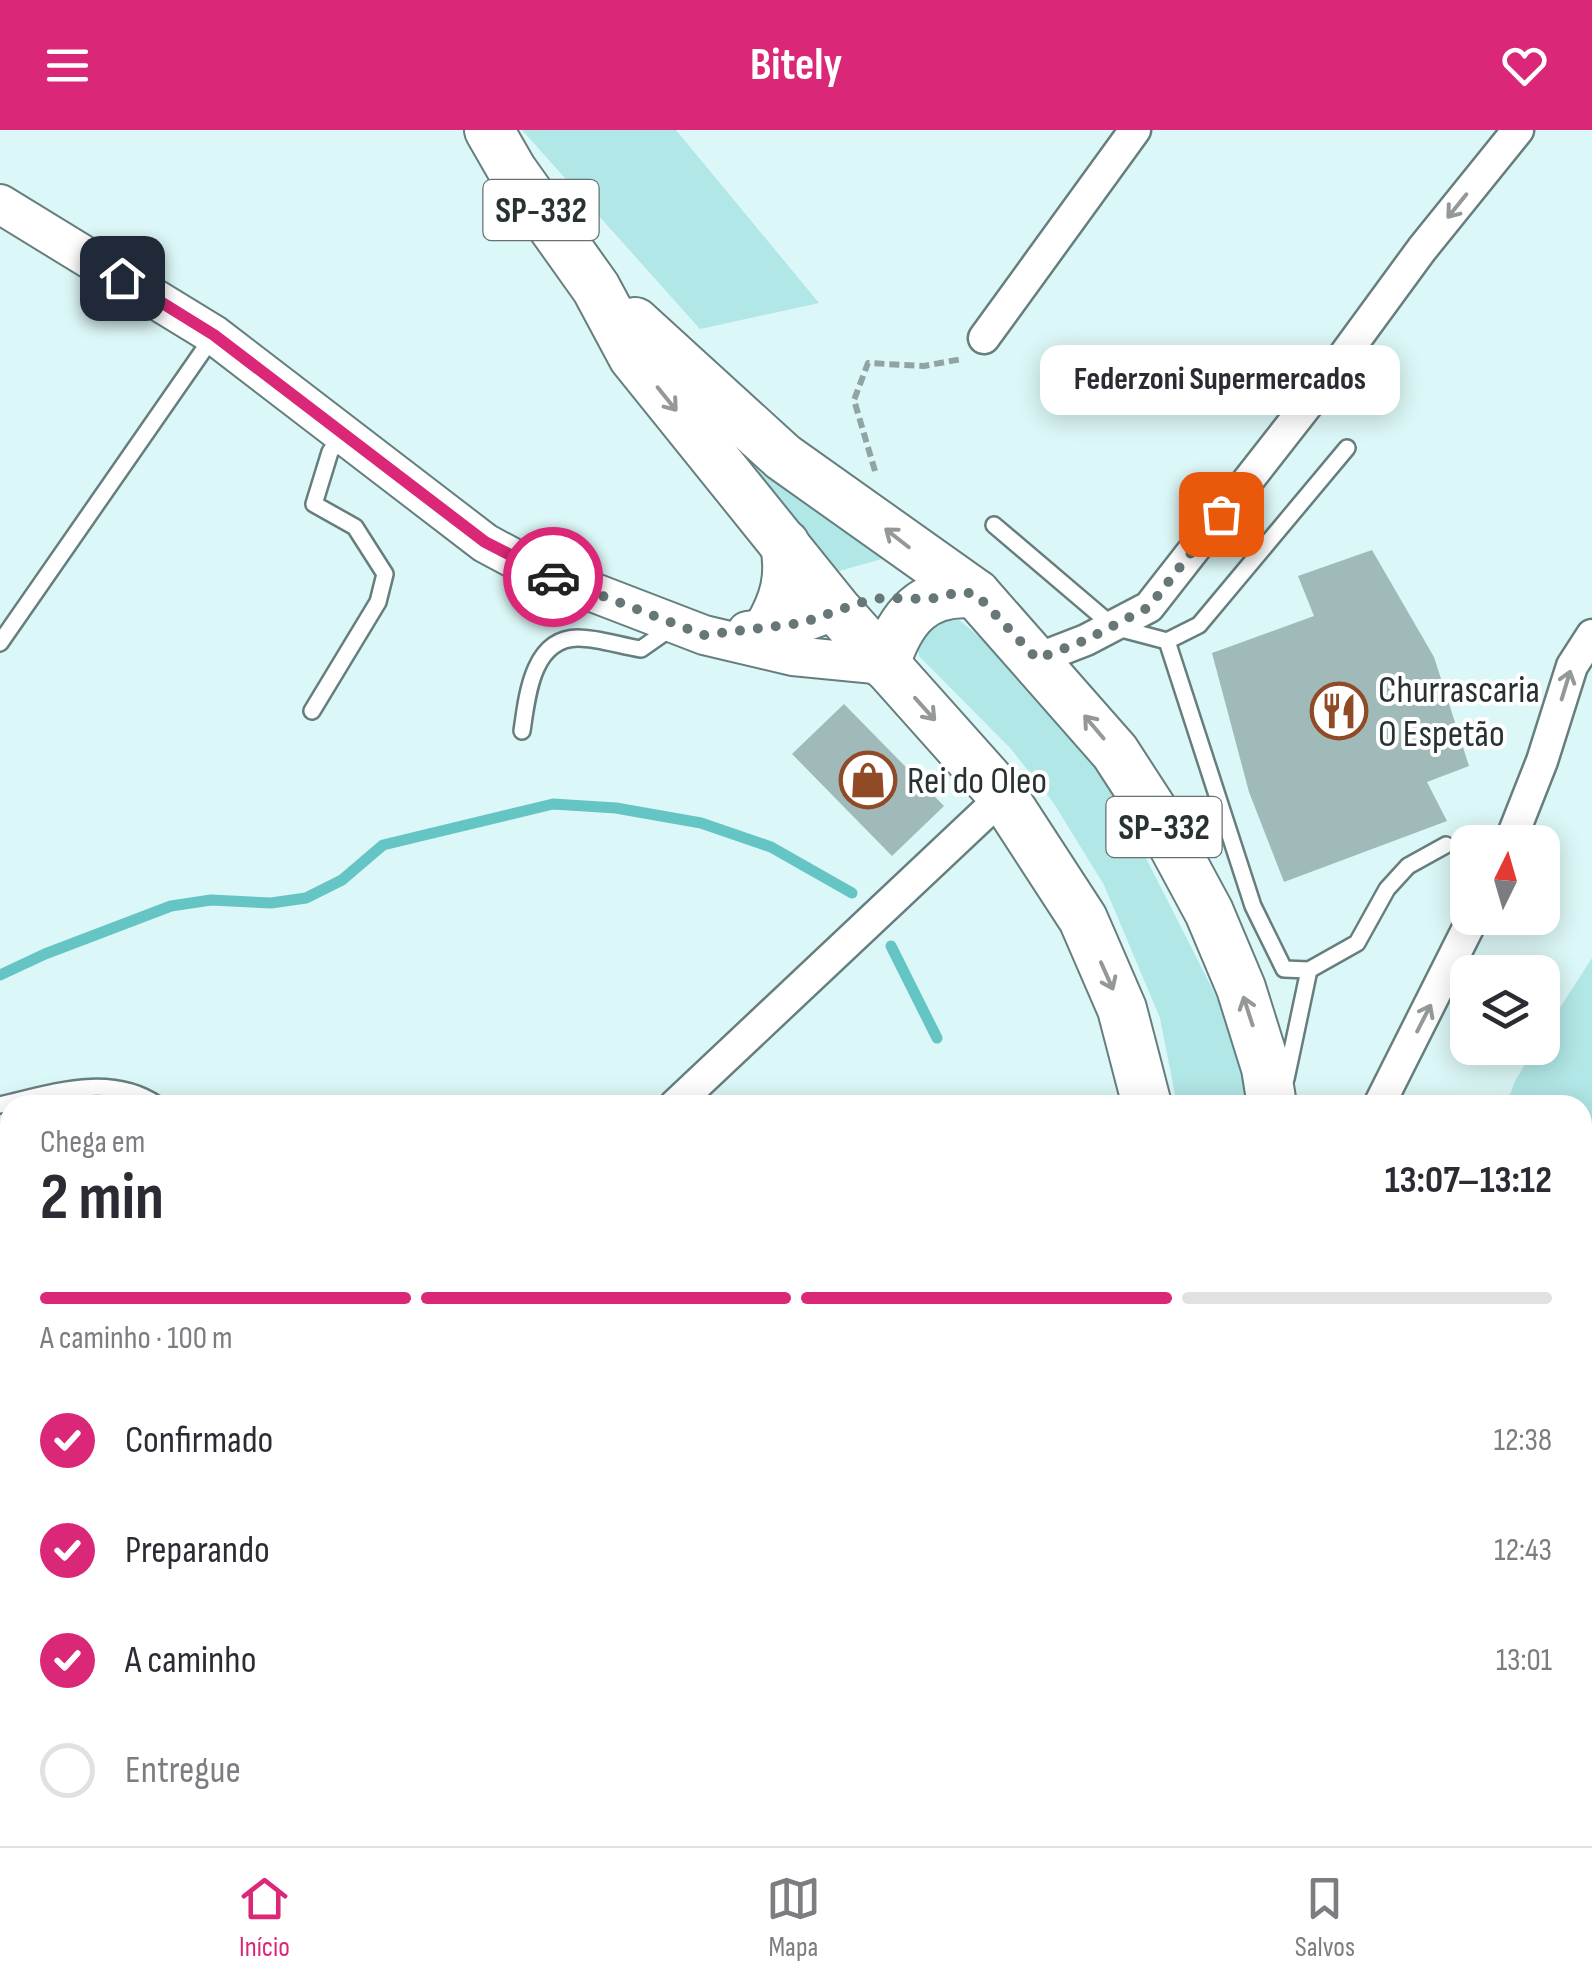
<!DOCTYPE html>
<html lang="pt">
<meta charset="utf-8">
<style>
:root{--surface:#fff;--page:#f2f2f3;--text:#2b2b33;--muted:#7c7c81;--line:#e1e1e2;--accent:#db2777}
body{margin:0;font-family:"Sofia Sans Condensed",sans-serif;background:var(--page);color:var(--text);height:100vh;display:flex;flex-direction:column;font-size:38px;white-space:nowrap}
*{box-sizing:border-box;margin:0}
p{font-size:32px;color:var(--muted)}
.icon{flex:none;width:55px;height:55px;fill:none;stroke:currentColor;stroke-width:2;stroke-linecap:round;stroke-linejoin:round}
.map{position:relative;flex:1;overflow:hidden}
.drawer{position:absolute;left:0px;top:965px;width:1592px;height:752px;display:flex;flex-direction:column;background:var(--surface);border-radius:30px 30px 0 0;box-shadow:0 5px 25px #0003}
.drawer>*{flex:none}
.needle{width:65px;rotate:5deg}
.controls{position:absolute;left:1450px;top:695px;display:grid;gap:20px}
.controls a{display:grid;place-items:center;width:110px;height:110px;border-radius:20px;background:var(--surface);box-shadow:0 5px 25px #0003;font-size:50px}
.pin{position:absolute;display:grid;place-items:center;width:85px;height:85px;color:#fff;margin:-42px;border-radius:20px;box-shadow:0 5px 15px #0006}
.courier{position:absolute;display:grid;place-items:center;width:100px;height:100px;margin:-50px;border:8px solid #db2777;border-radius:50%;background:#fff;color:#222;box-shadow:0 2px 12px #0007}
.bubble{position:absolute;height:70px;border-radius:20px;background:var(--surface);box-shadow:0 5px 25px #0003;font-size:32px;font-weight:700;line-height:70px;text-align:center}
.head em{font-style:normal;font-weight:700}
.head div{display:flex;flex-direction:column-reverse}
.head{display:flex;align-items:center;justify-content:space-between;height:170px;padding:0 40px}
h1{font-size:65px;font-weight:700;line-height:75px}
.bar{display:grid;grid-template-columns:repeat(4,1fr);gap:15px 10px;align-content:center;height:120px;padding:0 40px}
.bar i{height:12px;border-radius:8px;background:var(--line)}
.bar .current{background:var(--accent)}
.bar p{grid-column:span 4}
ol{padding:0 40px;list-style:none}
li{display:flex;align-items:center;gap:30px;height:110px}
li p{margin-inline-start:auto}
li .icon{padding:10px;border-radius:50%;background:var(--accent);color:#fff;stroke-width:4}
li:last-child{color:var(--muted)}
li i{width:55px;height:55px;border:5px solid var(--line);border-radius:50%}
header{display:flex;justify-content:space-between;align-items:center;height:130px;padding:0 40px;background:var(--accent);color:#fff;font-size:45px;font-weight:700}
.tab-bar{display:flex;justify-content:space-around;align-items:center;height:140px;border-top:2px solid var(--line);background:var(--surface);font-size:28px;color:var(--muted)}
.tab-bar a{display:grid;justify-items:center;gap:5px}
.tab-bar .current{color:var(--accent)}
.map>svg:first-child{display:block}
.green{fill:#b1e7e6}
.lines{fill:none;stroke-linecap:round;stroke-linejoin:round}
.stream{stroke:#65c5c5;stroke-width:11}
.building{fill:#a0b9b9}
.service-casing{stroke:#667e7e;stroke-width:20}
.minor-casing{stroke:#667e7e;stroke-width:35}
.tertiary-casing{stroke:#667e7e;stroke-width:42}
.primary-casing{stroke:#667e7e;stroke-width:52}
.path{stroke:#90a4a4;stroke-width:6;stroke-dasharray:10 5;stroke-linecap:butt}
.service{stroke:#fff;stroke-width:15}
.minor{stroke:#fff;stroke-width:30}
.tertiary{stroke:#fff;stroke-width:38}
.primary{stroke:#fff;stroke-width:48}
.oneway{stroke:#949898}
.done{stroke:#677777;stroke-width:10;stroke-dasharray:0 18}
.route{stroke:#db2777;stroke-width:12}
.labels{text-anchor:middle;stroke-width:8;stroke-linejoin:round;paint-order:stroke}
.shield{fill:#fff;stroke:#687070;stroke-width:2.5}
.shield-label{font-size:35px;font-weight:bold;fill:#283232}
.poi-label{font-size:38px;fill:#283232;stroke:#fff;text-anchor:start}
</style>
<header><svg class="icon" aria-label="menu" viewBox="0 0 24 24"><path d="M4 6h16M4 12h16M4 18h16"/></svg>Bitely<svg class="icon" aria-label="heart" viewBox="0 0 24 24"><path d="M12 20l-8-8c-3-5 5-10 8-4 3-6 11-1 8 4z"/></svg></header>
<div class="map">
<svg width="1592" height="1716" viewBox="0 0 1592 1716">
<rect width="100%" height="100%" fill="#dcf7f7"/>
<g class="green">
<polygon points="522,0 676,0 819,173 700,199"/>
<polygon points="716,295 889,427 832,443"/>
<polygon points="938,485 957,488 1005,529 1087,624 1121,679 1222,878 1253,975 1177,975 1160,888 1104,755 1053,672 1011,619 919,526 916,505"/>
<polygon points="1592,828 1592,1353 1582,1348 1582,975 1506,975 1515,951 1535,918 1542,918 1543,904"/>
<polygon points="0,1184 10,1188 10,1295 0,1297"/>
<rect x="1583" y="1481" width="9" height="95"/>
</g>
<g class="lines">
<g class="stream">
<polyline points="891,816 937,908"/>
<polyline points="0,845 45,824 171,776 211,770 271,773 306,768 342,750 383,715 553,674 616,678 701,693 771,717 852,763"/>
<polyline points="1582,1548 1592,1549"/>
<polyline points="1190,1708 1190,1716"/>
<polyline points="824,1716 826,1708"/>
</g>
</g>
<g class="building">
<polygon points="1372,420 1434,527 1469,636 1427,652 1447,691 1284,752 1249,662 1212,523 1314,486 1298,446"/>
<polygon points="844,574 944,676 892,726 792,624"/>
<polygon points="1582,1569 1592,1569 1592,1706 1582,1707"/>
<polygon points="1377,1708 1560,1708 1560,1710 1512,1716 1378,1716"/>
</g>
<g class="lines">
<g class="service-casing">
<g id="service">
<polyline points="994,395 1114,497 1167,511 1199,495 1347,318"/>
<polyline points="1167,511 1253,776 1284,839 1309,840 1357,813 1387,759 1408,736 1446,715"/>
<polyline points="0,513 214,205"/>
<polyline points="312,581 378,472 385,444 355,397 314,374 330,322 343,304"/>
<path d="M522,601c5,-34 10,-93 56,-93 20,0 43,8 63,11l30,-21"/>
<polyline points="1286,949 1309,840"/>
<path d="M0,975c52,-12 110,-33 158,0"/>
<polyline points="1582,1465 1592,1468"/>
<polyline points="366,1708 368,1716"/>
<polyline points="478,1708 478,1716"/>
</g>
</g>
<g class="minor-casing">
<g id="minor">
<polyline points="984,208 1135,0"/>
<polyline points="1037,529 1086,510 1149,477 1318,261 1422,119 1518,0"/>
<polyline points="1510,712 1542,631 1572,536 1592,505"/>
<polyline points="675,975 1003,666"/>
<polyline points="1379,975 1473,788"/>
<polyline points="0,1333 10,1330"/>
</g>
</g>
<g class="tertiary-casing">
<g id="tertiary">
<polyline points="0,74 214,205 485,413 535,440 704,505 793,526 885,535"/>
<polyline points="747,501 802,493 837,480"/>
</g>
</g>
<g class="primary-casing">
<g id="primary">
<polyline points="489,0 512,40 596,158 633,227 837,480 1003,666 1083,789 1122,879 1147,975"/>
<polyline points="635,192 783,327 976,464 1115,622 1161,693 1209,782 1241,858 1266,938 1272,975"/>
<path d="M768,499c17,-29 23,-52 17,-85"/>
<path d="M885,535c15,-47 38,-77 91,-71"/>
<polyline points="1271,1708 1272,1716"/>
<polyline points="1319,1708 1320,1716"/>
</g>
</g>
<polyline class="path" points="875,341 854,270 868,233 924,236 962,229"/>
<use href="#service" class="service"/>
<use href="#minor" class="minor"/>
<use href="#tertiary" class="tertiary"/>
<use href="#primary" class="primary"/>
</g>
<defs><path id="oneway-shaft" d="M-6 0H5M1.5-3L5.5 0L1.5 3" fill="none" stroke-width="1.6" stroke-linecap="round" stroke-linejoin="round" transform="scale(2.5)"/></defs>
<g class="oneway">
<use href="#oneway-shaft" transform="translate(1457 76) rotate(129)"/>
<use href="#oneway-shaft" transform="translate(667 269) rotate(51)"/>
<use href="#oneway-shaft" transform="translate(897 408) rotate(-142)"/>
<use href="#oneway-shaft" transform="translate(1566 555) rotate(-73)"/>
<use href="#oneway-shaft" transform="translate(925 579) rotate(48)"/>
<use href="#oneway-shaft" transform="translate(1094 597) rotate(-130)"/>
<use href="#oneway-shaft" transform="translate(1107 846) rotate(66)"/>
<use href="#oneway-shaft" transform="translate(1248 881) rotate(-108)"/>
<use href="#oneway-shaft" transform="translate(1424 888) rotate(-63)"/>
</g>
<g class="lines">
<polyline class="done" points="553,447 704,505 802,493 859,473 882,468 930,469 960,462 976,464 1037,529 1086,510 1149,477 1221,384"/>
<polyline class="route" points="122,148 214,205 485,412 553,447"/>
</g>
<defs>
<g id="restaurant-ring" transform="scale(2.875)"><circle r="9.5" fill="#fff" stroke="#914a26" stroke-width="1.5"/><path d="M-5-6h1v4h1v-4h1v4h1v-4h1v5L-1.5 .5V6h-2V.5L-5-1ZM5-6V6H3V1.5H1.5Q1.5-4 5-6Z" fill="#914a26"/></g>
<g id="shop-ring" transform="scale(2.875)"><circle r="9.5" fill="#fff" stroke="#914a26" stroke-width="1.5"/><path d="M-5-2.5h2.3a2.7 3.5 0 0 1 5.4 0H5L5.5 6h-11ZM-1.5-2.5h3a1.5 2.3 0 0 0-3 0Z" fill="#914a26"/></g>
</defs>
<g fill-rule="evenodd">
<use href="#restaurant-ring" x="1339" y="581"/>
<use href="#shop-ring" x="868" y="650"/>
</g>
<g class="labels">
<g class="shield">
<rect x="483.5" y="50" width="115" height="60" rx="8"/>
<rect x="1106.5" y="667" width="115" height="60" rx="8"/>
</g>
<g class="shield-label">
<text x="541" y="92">SP-332</text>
<text x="1164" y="709">SP-332</text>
</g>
<g class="poi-label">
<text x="1378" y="572">Churrascaria<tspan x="1378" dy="44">O Espetão</tspan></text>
<text x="907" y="663">Rei do Oleo</text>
</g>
</g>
</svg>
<div class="controls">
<a><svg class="needle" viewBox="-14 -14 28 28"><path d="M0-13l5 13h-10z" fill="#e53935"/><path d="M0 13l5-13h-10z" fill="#7c7c81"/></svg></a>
<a><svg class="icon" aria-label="layers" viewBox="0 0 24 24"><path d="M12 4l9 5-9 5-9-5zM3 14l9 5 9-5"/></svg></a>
</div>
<div class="pin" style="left:1221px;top:384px;background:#ea580c"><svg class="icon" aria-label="bag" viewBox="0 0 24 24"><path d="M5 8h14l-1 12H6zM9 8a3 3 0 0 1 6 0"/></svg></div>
<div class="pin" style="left:122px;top:148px;background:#1f2937"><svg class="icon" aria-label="home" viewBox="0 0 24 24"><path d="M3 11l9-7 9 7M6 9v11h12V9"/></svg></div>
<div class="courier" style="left:553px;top:447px"><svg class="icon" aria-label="car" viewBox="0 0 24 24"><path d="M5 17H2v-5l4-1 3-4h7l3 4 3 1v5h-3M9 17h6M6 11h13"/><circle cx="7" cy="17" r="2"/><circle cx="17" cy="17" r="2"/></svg></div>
<div class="bubble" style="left:1040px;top:215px;width:360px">Federzoni Supermercados</div>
<section class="drawer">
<div class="head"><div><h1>2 min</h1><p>Chega em</p></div><em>13:07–13:12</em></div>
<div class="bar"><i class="current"></i><i class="current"></i><i class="current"></i><i></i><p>A caminho · 100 m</p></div>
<ol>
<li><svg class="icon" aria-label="check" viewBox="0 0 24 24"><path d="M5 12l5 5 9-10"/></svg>Confirmado<p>12:38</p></li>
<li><svg class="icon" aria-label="check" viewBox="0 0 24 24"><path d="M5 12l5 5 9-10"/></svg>Preparando<p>12:43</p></li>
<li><svg class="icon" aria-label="check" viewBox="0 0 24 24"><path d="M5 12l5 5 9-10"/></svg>A caminho<p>13:01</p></li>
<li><i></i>Entregue</li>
</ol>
</section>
</div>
<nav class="tab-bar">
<a class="current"><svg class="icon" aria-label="home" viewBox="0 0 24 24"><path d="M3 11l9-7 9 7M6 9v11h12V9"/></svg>Início</a>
<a><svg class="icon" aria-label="map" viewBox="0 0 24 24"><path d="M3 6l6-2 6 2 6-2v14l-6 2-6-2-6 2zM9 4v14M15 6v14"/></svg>Mapa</a>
<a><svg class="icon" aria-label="saved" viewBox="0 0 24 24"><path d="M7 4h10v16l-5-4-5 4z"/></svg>Salvos</a>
</nav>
